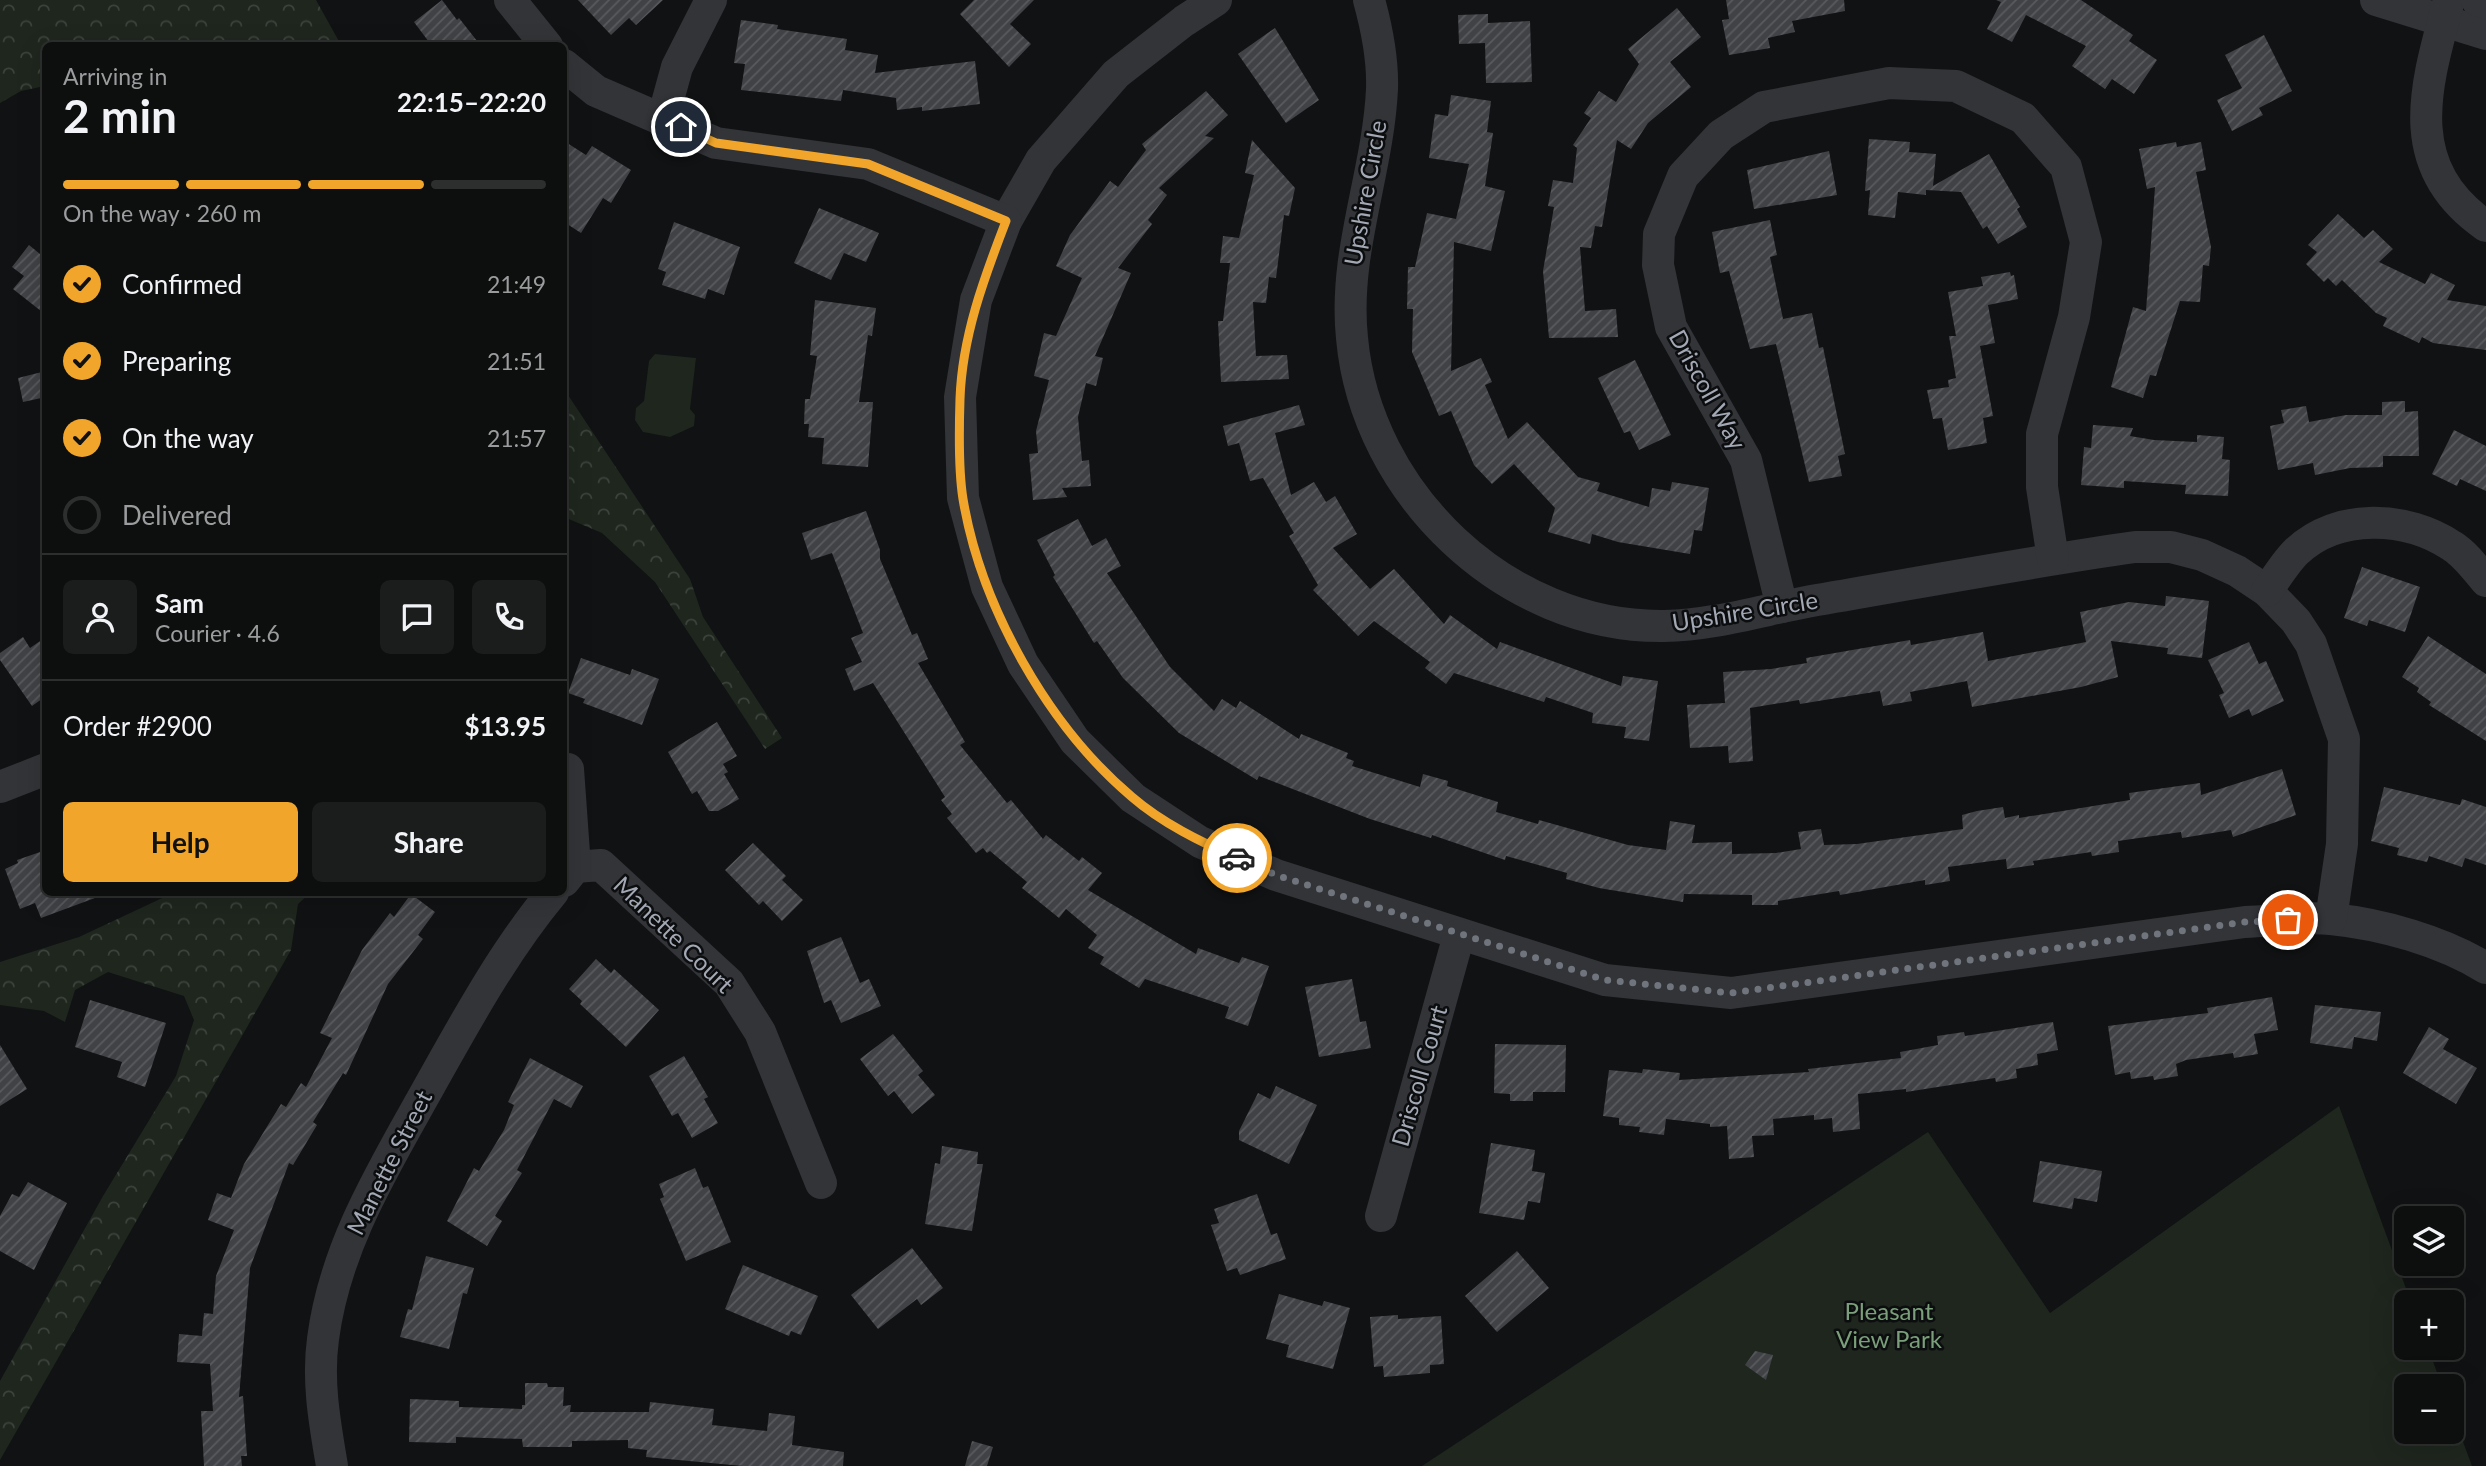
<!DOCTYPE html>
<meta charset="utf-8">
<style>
:root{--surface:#0d0e0e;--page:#1b1c1c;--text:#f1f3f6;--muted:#9a9c9e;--line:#2d2e2e;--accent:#f1a62b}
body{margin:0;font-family:Lato,sans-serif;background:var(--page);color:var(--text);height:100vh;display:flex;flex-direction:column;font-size:26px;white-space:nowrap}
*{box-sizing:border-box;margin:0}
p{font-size:23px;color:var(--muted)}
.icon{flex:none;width:38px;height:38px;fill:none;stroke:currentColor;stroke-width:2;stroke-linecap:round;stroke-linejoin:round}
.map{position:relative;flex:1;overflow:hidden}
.details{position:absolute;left:42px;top:42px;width:525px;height:854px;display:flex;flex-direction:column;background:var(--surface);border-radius:10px;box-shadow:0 7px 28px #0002,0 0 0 2px var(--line)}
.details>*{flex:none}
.buttons{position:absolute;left:2394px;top:1206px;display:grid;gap:14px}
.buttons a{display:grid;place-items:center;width:70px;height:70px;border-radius:10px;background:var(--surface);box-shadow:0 7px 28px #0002,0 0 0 2px var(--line);font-size:35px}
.pin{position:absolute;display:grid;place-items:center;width:60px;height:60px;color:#fff;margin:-30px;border:4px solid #fff;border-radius:50%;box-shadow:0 2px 7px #0007}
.courier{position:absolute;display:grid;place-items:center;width:70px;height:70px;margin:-35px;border:5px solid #f1a62b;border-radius:50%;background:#fff;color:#222;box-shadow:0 2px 9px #0007}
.summary em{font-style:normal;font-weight:700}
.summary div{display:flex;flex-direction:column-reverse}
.summary{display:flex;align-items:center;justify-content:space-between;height:119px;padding:0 21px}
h1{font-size:46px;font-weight:700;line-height:52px}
.bar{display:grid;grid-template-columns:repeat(4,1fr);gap:10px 7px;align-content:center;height:84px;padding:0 21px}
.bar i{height:9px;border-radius:5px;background:var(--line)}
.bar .active{background:var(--accent)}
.bar p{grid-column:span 4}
.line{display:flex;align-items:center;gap:18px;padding:0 21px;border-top:2px solid var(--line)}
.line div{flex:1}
.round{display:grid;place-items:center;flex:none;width:74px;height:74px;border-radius:10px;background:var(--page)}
ol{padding:0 21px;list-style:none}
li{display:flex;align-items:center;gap:21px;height:77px}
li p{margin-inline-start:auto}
li .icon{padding:7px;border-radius:50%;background:var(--accent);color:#111;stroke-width:4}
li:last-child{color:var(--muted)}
li i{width:38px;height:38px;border:4px solid var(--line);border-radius:50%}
.action{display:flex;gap:14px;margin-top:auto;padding:14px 21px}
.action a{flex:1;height:80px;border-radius:10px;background:var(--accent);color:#111;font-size:28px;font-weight:700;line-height:80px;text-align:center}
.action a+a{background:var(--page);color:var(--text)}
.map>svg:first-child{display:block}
.forest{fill:url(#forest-crowns)}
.park{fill:#1e261e}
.building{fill:url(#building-hatch)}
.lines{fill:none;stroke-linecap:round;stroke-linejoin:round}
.street{stroke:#323438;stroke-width:32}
.done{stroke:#70747c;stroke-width:7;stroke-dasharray:0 12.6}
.route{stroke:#f1a62b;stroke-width:9}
.labels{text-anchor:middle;stroke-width:5;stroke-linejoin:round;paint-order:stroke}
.street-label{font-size:24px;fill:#a3a9b4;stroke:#0c0d0e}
.park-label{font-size:24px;fill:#7a9f7a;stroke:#0c0d0e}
</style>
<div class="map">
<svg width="2486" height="1466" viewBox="0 0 2486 1466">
<defs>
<pattern id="forest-crowns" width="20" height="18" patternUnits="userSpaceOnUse" patternTransform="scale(1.75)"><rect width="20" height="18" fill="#1e261e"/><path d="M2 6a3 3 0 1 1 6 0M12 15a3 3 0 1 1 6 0" fill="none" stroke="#3c433c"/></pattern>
<pattern id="building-hatch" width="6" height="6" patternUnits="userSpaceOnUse" patternTransform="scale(1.75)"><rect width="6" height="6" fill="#404246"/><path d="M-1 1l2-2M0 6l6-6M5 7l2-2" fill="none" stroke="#585a5e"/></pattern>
</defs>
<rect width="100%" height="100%" fill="#111213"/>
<g class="forest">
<polygon points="0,0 316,0 341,45 46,46 45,86 21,91 0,103"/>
<polygon points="564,389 690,579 703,617 782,738 765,749 655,582 602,533 564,517"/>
<polygon points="173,893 310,893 298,904 291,950 0,1460 0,1381 103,1196 176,1076 194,1020 184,996 108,972 75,990 65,1022 44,1011 0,1005 0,962 79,937"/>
</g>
<g class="park">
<polygon points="655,354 696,358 690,409 695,415 694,426 670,437 643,432 635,420 636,408 644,401 649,361"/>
<polygon points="2339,1106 2411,1302 2406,1302 2406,1348 2428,1348 2442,1386 2406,1386 2406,1432 2452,1432 2452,1412 2472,1466 1422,1466 1928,1132 2050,1313"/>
</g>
<g class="building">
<polygon points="442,0 457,20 459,18 481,46 432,46 414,22"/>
<polygon points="578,0 663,0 636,25 629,18 611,35"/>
<polygon points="974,0 1034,0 1010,24 1031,44 1009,67 960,14"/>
<polygon points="1726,0 1844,0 1845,11 1792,21 1795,32 1768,38 1770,48 1729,55 1722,20 1729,19"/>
<polygon points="1996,0 2081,0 2133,35 2129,41 2157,60 2134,94 2112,79 2105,89 2072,66 2086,46 2026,15 2012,42 1987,29 2001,2"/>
<polygon points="1677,8 1701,37 1670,62 1691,87 1648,123 1631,149 1617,140 1602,227 1595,226 1591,248 1580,247 1585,311 1616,309 1618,337 1549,338 1543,271 1554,207 1548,206 1553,180 1573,183 1577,148 1573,145 1591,118 1584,113 1599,91 1616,102 1639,64 1628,49"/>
<polygon points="1488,14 1488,23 1530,21 1532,82 1486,83 1485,43 1459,44 1458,15"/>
<polygon points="741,20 778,25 777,29 847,39 845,50 878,55 875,73 975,61 980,104 922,111 922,107 897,110 896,98 843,90 841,101 741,90 745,64 734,63"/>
<polygon points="1275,28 1319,100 1286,123 1238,54"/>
<polygon points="2264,35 2292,91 2259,108 2263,115 2232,131 2217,100 2242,88 2225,55"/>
<polygon points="1206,91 1228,115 1205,136 1214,138 1159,188 1167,195 1148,220 1152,224 1118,268 1131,273 1095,356 1103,358 1096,386 1086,383 1078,417 1082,461 1089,460 1091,486 1062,488 1067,497 1033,500 1029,454 1038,453 1036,431 1049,380 1034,376 1044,333 1056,336 1082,278 1056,266 1070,235 1110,181 1118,187 1146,150 1142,144"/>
<polygon points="1451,95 1491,101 1487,132 1493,133 1485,186 1505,191 1491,251 1454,242 1451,371 1481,358 1492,382 1485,385 1508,439 1527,422 1578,477 1600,483 1597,491 1649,507 1652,488 1670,491 1672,482 1709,488 1702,531 1694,530 1690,554 1618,542 1592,534 1590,544 1548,532 1555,508 1514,464 1492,484 1474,465 1451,411 1439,416 1412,352 1413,309 1407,309 1408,267 1415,267 1427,213 1456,219 1469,164 1429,158 1435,114 1448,116"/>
<polygon points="1869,139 1910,142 1909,152 1936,154 1933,186 1989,154 2020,207 2017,209 2027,227 1998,244 1987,226 1983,229 1961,192 1926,190 1926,195 1898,192 1895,218 1868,215 1870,190 1865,191"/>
<polygon points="1252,140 1295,188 1289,216 1284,215 1276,278 1269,277 1266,303 1253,302 1256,356 1287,355 1289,379 1221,382 1218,321 1223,321 1230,263 1220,263 1223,236 1239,238 1254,175 1245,173"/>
<polygon points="564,141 586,155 592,146 631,170 611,203 603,198 581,233 564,222"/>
<polygon points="2176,142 2177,147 2201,142 2206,170 2196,172 2211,247 2209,266 2203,265 2200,302 2180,301 2156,376 2150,375 2143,398 2111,387 2133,307 2146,311 2155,187 2147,189 2139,149"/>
<polygon points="1829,151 1837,195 1754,209 1747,170"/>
<polygon points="819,208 879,233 866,262 844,253 831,280 794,263"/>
<polygon points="2338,214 2364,238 2373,230 2393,249 2379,262 2425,284 2431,273 2455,285 2447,300 2486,306 2486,350 2433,343 2422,337 2419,343 2383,326 2387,318 2376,313 2342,280 2336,286 2328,278 2324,282 2306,264 2317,252 2308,245"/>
<polygon points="1770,220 1777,255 1770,257 1783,319 1812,313 1819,348 1823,347 1845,454 1838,456 1842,476 1809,482 1776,344 1750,349 1729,271 1720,273 1712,232"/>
<polygon points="674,222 740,247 724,295 708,289 705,299 662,285 666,272 658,269"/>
<polygon points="29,245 40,254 46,247 46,315 13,289 24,276 12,267"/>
<polygon points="2010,272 2011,276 2014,275 2018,299 1988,305 1995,343 1980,346 1993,416 1983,418 1987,443 1948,450 1942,418 1933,419 1927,390 1949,387 1948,380 1956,378 1949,336 1956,336 1948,292 1983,286 1981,277"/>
<polygon points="815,300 876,308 872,336 868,335 859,402 873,402 868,467 822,464 824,438 808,437 809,424 804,424 805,399 810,399 817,356 810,355"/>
<polygon points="1635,360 1671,435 1639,450 1630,431 1624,433 1598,378"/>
<polygon points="46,371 46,397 23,402 18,378"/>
<polygon points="2405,401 2405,412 2418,411 2419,456 2383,456 2383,467 2350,468 2315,475 2313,463 2278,470 2270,426 2284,423 2281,410 2306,406 2309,422 2346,415 2382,415 2382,402"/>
<polygon points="1299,405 1305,425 1275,433 1291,495 1314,482 1326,502 1335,496 1357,534 1333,548 1370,589 1394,569 1444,624 1450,615 1497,649 1500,642 1621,686 1623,676 1658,681 1649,741 1624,738 1626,727 1592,723 1593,713 1546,697 1544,702 1454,673 1446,684 1425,668 1430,662 1374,621 1358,636 1313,590 1318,585 1289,536 1294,533 1263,478 1250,481 1239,443 1228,446 1223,426"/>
<polygon points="2093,425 2133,428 2130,436 2154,440 2197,442 2197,435 2224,437 2222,459 2230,460 2228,496 2185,494 2186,485 2124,481 2124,488 2081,485 2084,447 2091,448"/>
<polygon points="2454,430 2486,446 2486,491 2460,479 2457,486 2432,474"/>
<polygon points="866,511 880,550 880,559 912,635 917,633 928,659 918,663 965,742 960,745 1007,803 1011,800 1043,839 1046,835 1079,861 1082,857 1102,873 1088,890 1196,954 1198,948 1239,963 1242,957 1269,966 1248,1026 1225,1018 1229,1007 1145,979 1139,988 1100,964 1104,957 1088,948 1097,935 1066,909 1059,918 1022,888 1027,882 990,851 987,853 983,848 976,853 947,818 952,814 941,800 945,797 873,683 854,691 845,669 862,662 851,638 863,633 832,553 811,560 802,533"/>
<polygon points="1078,519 1092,546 1106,538 1121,566 1107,573 1170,667 1214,711 1222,699 1236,708 1240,701 1299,739 1301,734 1348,753 1346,758 1354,761 1352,766 1420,787 1423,774 1448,781 1447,786 1498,802 1496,812 1538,824 1539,820 1628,845 1666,850 1670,821 1695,825 1692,843 1732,842 1732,854 1776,853 1801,849 1798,832 1821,829 1824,845 1857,844 1963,829 1962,815 1977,811 2003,807 2005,818 2019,815 2019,818 2130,800 2129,793 2200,783 2201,795 2282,769 2296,815 2233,837 2231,830 2182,838 2181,832 2118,841 2119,852 2092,856 2091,852 2033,861 2034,865 2007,869 2006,859 1948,867 1950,881 1925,885 1925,880 1840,895 1839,891 1778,901 1778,905 1752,905 1752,895 1684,894 1683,902 1599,888 1566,879 1567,873 1506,856 1505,860 1432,835 1431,838 1370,819 1259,776 1257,780 1179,733 1123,678 1097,641 1094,643 1053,577 1055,575 1037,540"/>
<polygon points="2362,567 2420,587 2405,632 2369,620 2367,626 2344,618"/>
<polygon points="2166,596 2209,601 2202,658 2167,654 2168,648 2111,641 2118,677 2081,687 1972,707 1967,681 1910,692 1912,701 1883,706 1880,691 1800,704 1799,700 1750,708 1753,761 1729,763 1728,746 1690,748 1687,705 1725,703 1723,672 1771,669 1807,663 1806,658 1910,640 1911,645 1983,632 1988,661 2086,642 2080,612 2129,602 2165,606"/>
<polygon points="2428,636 2486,674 2486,741 2429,705 2431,702 2417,692 2419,688 2402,677"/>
<polygon points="23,637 30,648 46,637 46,696 32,706 0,660 0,653"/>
<polygon points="2249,642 2259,664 2266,661 2284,701 2252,716 2249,709 2229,718 2219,695 2224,693 2208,660"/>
<polygon points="581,658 630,675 632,669 659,679 642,725 583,703 585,699 568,693"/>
<polygon points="717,722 737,756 723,764 728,772 724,774 739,799 718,811 709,811 697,791 692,794 668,752"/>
<polygon points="2384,787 2460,805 2462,799 2486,807 2486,865 2465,858 2462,867 2429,856 2427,862 2397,855 2399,848 2371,841"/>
<polygon points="753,843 786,876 782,880 803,900 782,921 763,901 759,905 725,870"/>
<polygon points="46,850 46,892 103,895 41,918 35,903 20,909 5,869 18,863 17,860"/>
<polygon points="411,894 435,912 418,935 423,939 388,984 346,1075 343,1073 313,1122 317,1125 293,1165 289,1163 250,1268 239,1397 243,1396 247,1456 241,1456 242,1466 204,1466 201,1411 213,1411 210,1364 177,1362 179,1334 202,1336 204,1313 213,1314 216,1276 234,1230 208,1220 217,1193 231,1198 244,1164 281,1104 286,1107 301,1083 306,1087 332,1038 320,1033 362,950 390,913 394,917"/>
<polygon points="841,937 860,983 869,979 881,1006 841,1023 831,1000 824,1003 807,951"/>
<polygon points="596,959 611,973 614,969 659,1010 626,1047 580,1004 582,1001 569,989"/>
<polygon points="1352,979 1360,1022 1366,1021 1371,1048 1319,1057 1305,987"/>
<polygon points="2272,997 2278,1030 2254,1034 2258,1054 2234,1058 2233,1053 2186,1060 2176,1064 2178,1076 2154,1080 2153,1076 2131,1079 2130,1072 2115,1075 2108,1026 2208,1013 2207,1008"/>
<polygon points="90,1000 166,1023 145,1087 117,1077 122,1062 75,1047"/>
<polygon points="2315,1005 2381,1012 2377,1041 2354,1037 2352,1049 2310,1043"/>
<polygon points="2053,1022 2058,1050 2037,1054 2038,1065 2016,1069 2017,1078 1996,1082 1995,1078 1906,1092 1906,1089 1858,1094 1860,1129 1833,1132 1832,1118 1814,1120 1814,1115 1773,1119 1774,1135 1752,1136 1754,1157 1729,1159 1727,1126 1710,1127 1710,1124 1666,1119 1664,1135 1639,1132 1640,1127 1619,1125 1619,1118 1603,1116 1609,1070 1642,1073 1643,1069 1680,1073 1679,1080 1809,1072 1808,1069 1901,1058 1900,1052 1938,1045 1937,1036 1964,1032 1965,1036"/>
<polygon points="2429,1027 2449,1039 2443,1049 2477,1068 2456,1104 2403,1073"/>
<polygon points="893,1034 923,1071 918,1075 935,1095 912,1114 894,1091 888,1096 860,1059"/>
<polygon points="1495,1044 1566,1045 1565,1092 1533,1092 1533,1101 1510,1101 1510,1094 1494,1093"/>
<polygon points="0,1045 27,1089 0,1106"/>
<polygon points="684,1056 708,1097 704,1099 718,1123 692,1138 678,1113 672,1116 649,1076"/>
<polygon points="530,1058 583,1086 571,1108 554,1099 517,1170 522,1173 495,1216 502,1221 487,1246 447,1221 474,1168 479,1171 504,1130 514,1105 508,1102"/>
<polygon points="1276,1086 1317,1105 1289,1164 1239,1140 1239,1131 1258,1093 1270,1099"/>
<polygon points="1491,1143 1535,1150 1532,1171 1545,1173 1540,1203 1528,1201 1524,1220 1479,1213"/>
<polygon points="942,1146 978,1152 977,1164 983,1164 972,1231 925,1224 935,1163 940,1164"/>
<polygon points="2040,1161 2102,1171 2097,1202 2074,1198 2072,1209 2033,1202"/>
<polygon points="695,1168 703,1188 708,1186 731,1242 686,1261 660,1199 664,1197 659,1184"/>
<polygon points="28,1182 67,1203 34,1270 0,1251 0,1216 12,1194 19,1197"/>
<polygon points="1257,1194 1271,1235 1277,1233 1286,1259 1240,1275 1237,1268 1227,1271 1211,1225 1219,1223 1214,1209"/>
<polygon points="912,1248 943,1288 921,1305 917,1299 878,1329 851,1295"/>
<polygon points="1517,1251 1549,1288 1497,1332 1465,1296"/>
<polygon points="426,1256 474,1268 467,1294 463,1293 449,1349 400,1337 408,1309 412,1310"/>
<polygon points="743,1265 818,1296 801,1335 791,1331 789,1336 725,1309"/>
<polygon points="1279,1294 1322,1306 1324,1301 1350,1308 1333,1369 1286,1357 1289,1345 1266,1339"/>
<polygon points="1398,1315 1398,1319 1441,1316 1444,1364 1430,1365 1430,1373 1384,1377 1383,1366 1374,1367 1370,1317"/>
<polygon points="1755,1351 1773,1355 1766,1380 1745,1365"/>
<polygon points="525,1383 547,1383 548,1387 564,1387 563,1406 571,1405 570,1412 649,1412 650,1402 714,1409 712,1425 767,1431 769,1413 795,1416 792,1445 844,1452 843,1466 743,1466 646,1457 647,1450 628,1448 628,1440 572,1441 572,1447 523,1447 522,1439 456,1437 456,1443 409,1442 410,1399 459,1401 459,1407 522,1409 522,1405 525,1405"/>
<polygon points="972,1441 993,1447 987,1466 965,1466"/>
</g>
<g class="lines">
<g class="street">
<polyline points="510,0 547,46"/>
<path d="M1216,0l-32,21 -68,53 -75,86 -35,61 -30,79 -16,97 3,101 24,89 36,77 52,77 58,57 67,44 76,33 329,105 126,13 514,-71c28,-1 59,-6 86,-3 51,5 111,22 155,49"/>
<path d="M1369,0c8,29 14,58 13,89 -4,84 -39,164 -30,249 14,155 154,290 312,288 52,-1 102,-17 153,-26 106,-18 212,-38 318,-53h36l31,8 35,16 30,20 29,30 15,23 33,95 -2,105 -11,75"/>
<polyline points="2376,0 2486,34"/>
<path d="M2449,0c-23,85 -50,166 37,226"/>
<polyline points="2477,0 2486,3"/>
<polyline points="564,65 596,91 716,143 868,164 1006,221"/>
<polyline points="663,118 677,67 711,0"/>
<path d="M2267,591c9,-13 18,-28 29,-39 42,-40 111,-36 156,-6 13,8 24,23 34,35"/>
<polyline points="1782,607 1746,460 1671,327 1658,265 1659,234 1683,176 1721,135 1764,107 1889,83 1956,86 2023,118 2066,167 2086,242 2074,317 2042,434 2042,487 2053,559"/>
<polyline points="0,787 46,769"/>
<polyline points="575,867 601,865 729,983 760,1032 821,1183"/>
<polyline points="564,881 575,867 568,769"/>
<polyline points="1381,1216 1459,935"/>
<path d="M332,1466c-7,-42 -15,-84 -9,-127 12,-94 62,-173 107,-254 37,-66 74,-134 123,-193"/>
</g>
</g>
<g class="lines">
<polyline class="done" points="1237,858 1276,875 1605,980 1731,993 2245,922 2288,920"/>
<path class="route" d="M681,127l35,16 152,21 138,57c-22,57 -44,116 -46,178 -1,31 -2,69 3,100 18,108 85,227 169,298 30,26 69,45 105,61"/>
</g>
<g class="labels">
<g class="street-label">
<text transform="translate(1366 193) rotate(-80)" y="8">Upshire Circle</text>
<text transform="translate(1707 390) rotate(61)" y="8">Driscoll Way</text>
<text transform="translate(1745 612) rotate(-9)" y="8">Upshire Circle</text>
<text transform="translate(673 935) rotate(44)" y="8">Manette Court</text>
<text transform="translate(1420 1076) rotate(-74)" y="8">Driscoll Court</text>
<text transform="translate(390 1163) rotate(-63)" y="8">Manette Street</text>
</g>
<g class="park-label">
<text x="1889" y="1320">Pleasant<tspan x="1889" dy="28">View Park</tspan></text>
</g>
</g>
</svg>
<div class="buttons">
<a><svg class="icon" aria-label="layers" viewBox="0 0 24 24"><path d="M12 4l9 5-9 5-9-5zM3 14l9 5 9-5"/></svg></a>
<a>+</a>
<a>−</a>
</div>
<div class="pin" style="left:2288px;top:920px;background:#ea580c"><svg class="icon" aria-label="bag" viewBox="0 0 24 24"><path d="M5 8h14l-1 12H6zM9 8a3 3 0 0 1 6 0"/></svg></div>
<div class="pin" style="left:681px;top:127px;background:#1f2937"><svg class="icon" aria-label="home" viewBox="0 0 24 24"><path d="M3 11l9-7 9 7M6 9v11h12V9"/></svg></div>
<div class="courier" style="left:1237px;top:858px"><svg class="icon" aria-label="car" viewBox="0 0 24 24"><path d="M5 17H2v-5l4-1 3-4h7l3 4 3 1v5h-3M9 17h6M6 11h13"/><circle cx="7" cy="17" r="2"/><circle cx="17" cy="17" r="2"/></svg></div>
<section class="details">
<div class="summary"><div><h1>2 min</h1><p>Arriving in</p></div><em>22:15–22:20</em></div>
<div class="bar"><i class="active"></i><i class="active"></i><i class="active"></i><i></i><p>On the way · 260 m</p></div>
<ol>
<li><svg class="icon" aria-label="check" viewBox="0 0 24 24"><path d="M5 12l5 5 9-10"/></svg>Confirmed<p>21:49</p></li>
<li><svg class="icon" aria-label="check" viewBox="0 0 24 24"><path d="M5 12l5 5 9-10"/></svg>Preparing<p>21:51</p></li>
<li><svg class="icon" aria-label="check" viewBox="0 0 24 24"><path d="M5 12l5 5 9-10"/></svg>On the way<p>21:57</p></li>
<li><i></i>Delivered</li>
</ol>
<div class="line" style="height:126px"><a class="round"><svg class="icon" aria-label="person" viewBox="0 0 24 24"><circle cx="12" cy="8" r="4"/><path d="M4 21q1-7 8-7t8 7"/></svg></a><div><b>Sam</b><p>Courier · 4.6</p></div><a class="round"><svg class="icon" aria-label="chat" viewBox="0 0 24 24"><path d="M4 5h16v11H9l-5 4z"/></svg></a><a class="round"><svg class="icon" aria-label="phone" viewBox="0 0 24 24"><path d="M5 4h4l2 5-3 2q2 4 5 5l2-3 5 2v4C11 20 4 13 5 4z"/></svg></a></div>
<div class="line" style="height:91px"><div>Order #2900</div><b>$13.95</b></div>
<div class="action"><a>Help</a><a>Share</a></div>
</section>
</div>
